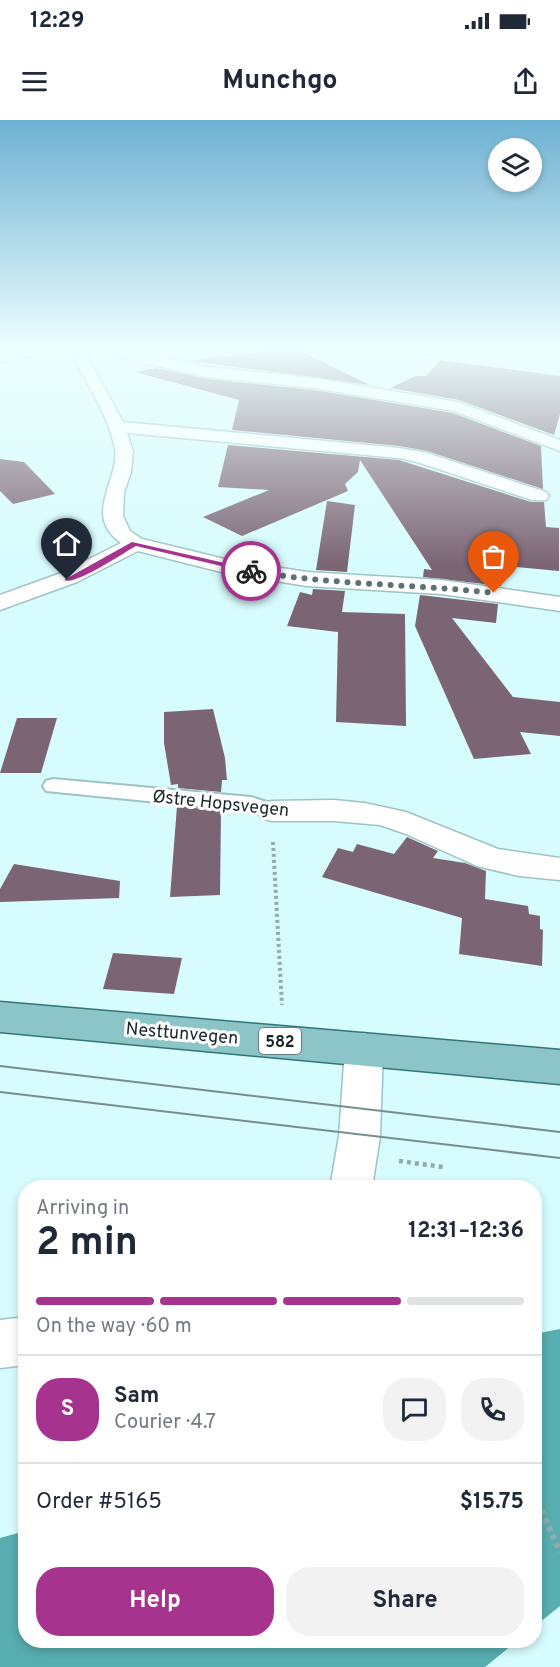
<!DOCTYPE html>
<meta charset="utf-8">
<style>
:root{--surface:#fff;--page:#f2f2f3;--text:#1f2937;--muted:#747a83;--line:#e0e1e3;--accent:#a6338d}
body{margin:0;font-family:Overpass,sans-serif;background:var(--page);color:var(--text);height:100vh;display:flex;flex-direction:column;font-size:22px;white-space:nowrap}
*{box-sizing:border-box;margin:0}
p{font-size:20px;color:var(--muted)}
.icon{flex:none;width:33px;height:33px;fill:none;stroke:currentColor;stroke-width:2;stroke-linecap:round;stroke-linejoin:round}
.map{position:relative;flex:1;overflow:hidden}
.panel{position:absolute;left:18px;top:1060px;width:524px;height:468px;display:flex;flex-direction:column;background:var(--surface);border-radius:24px;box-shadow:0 3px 9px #0003}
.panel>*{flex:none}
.controls{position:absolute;left:488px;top:18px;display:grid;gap:12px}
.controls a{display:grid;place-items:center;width:54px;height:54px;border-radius:50%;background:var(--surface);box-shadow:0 3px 9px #0003;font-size:30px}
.pin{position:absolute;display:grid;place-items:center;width:51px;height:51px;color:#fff;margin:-62px -26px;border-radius:50% 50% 50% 0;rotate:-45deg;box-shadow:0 0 6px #0007}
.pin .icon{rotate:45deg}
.courier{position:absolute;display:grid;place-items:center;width:60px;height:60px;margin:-30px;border:4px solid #a6338d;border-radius:50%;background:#fff;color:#222;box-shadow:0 2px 8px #0007}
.headline em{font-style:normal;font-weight:700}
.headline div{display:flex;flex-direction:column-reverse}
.headline{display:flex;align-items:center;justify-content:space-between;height:102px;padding:0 18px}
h1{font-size:39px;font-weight:700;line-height:45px}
.bar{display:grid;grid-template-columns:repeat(4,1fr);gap:9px 6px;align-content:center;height:72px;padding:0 18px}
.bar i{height:8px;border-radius:4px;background:var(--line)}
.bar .active{background:var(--accent)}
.bar p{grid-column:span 4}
.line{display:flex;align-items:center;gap:15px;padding:0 18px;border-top:2px solid var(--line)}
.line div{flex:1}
.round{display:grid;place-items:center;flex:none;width:63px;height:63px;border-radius:24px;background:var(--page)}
.primary-button{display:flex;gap:12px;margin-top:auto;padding:12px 18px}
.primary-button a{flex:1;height:69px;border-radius:24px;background:var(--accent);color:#fff;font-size:24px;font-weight:700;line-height:69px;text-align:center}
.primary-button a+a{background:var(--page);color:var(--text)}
.status{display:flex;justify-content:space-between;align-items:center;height:42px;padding:0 30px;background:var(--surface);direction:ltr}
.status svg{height:16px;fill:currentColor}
header{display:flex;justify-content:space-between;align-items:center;height:78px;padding:0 18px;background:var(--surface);font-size:27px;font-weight:700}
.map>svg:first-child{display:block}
.water{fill:#57adb0}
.building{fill:#7b6474}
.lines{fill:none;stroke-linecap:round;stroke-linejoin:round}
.lane-casing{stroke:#9fc2c3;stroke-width:4}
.street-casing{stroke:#9fc2c3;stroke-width:3}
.primary-casing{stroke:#327578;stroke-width:3}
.path-far2{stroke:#90acad;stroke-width:4;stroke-dasharray:3 3;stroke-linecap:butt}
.path-far1{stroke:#90acad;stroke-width:4.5;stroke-dasharray:4 4;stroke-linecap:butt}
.path{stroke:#90acad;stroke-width:6;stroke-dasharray:4.5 4.5;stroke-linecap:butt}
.lane{fill:#fff;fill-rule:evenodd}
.street{fill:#fff;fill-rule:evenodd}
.primary{fill:#8cc5c8;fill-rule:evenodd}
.tram{stroke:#768e8f;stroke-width:2}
.route{fill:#a6338d}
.done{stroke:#5c7172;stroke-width:6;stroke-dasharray:0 10.8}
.labels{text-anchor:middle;stroke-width:6;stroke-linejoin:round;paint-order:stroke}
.shield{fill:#fff;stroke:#5e6768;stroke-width:1.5}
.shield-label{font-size:16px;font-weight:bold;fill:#192627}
.street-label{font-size:18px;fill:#192627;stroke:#fff}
</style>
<div class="status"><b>12:29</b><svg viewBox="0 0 49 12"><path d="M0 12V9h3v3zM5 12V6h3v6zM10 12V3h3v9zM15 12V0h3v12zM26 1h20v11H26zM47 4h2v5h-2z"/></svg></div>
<header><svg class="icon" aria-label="menu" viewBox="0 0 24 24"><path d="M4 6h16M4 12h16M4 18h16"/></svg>Munchgo<svg class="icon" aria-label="share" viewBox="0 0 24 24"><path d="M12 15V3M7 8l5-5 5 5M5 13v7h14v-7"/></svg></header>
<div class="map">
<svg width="560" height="1547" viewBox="0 0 560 1547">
<rect width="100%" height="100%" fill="#d7fcfd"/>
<g class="water">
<polygon points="560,1209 560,1486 534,1507 534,1214"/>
<polygon points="25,1411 26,1521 517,1521 485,1547 0,1547 0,1418"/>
</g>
<g class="building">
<polygon points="283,229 296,229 370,265 192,241"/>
<polygon points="440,240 560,256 560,294 554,315 459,280 390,268 416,256 426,256"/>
<polygon points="156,248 208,259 314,270 453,293 541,326 543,369 427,331 399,326 232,310 239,280 135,252"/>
<polygon points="228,325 399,340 531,382 544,382 546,407 559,408 559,451 504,446 501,466 423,457 424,449 432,450 360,340 358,352 345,364 348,371 242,416 203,397 269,370 218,367"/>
<polygon points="0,339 24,342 55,374 13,384 0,371"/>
<polygon points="327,381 355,385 347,452 316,450"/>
<polygon points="313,469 345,471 342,492 405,494 406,606 336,602 338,512 287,506 300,472 312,475"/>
<polygon points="420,475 498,484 496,503 452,498 513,577 560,582 560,616 520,612 531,634 474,639 415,506"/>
<polygon points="213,589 225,638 227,660 222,660 221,672 178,668 178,664 171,665 164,623 164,592"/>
<polygon points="17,598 57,598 41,653 0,653"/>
<polygon points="177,686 221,691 220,775 170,777"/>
<polygon points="407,717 438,731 433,738 465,743 486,751 485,779 528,786 529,794 540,796 540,809 543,810 542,846 459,834 462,798 322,757 338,728 353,732 357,724 394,734"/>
<polygon points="14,744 120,761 119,778 0,782 0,769"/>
<polygon points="113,833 182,838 174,874 103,869"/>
</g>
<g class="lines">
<g class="lane-casing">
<polygon id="lane" points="53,659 251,677 279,686 282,691 279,696 272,698 249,691 46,671 43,666 46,661"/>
</g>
<g class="street-casing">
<g id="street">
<polygon points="24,229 54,229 47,233 0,242 0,234"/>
<path d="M69,229h14l40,73 276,26 28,5 119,39 3,4 -3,4h-14l-115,-38 -18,-4 -272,-25 6,18 -2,21 -7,21 -1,23 7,15 12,8 87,21 78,12 134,8 119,17v14l-119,-17 -134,-8 -78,-12 -91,-23 -61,31 -77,28v-15l61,-22 60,-30c-39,-28 -2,-61 -6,-93 -5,-33 -31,-71 -46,-101z"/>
<polygon points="104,229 127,229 208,247 314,258 458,282 560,320 560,331 454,291 314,268 208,257 148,244 106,232"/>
<polygon points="343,229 473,229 466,233 402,235 350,233"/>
<polygon points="334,680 365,683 406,692 498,729 560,738 560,760 519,756 477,746 406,714 380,705 334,701 272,701 261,698 257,691 261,684 272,681"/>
<polygon points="364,913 378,918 383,929 380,1016 372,1068 330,1068 339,1016 345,929 350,918"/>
<polygon points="26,1197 26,1245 0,1248 0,1200"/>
</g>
</g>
<g class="primary-casing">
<polygon id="primary" points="0,882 560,930 560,964 0,912"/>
</g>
<polyline class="path-far2" points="273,722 282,885"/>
<polyline class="path-far1" points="399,1041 443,1047"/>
<polyline class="path" points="534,1374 560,1432"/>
<use href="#lane" class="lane"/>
<use href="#street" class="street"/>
<use href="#primary" class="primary"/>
<g class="tram">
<polyline points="0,946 560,1012"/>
<polyline points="0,972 560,1038"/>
</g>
</g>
<linearGradient id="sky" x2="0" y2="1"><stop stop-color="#6eb1d2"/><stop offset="0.51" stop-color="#edfefe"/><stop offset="1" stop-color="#edfefe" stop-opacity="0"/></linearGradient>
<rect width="560" height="446" fill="url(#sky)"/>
<path class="route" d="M132,422l119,27 3,2 -3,2 -115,-27c-13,7 -61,40 -72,34z"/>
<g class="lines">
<path class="done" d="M251,451c80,14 162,13 243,22"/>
</g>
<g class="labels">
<rect class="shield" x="259" y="908" width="42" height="26" rx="4.5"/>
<g class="shield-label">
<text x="280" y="927">582</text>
</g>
<g class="street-label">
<text transform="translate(221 683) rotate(6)" y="6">Østre Hopsvegen</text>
<text transform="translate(182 913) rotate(5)" y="6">Nesttunvegen</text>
</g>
</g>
</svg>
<div class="controls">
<a><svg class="icon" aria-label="layers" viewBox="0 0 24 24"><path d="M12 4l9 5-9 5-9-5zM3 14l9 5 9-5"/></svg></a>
</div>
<div class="pin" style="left:494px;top:473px;background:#ea580c"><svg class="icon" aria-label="bag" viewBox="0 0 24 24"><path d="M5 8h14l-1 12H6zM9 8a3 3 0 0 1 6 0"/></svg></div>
<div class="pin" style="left:67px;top:460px;background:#1f2937"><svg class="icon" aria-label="home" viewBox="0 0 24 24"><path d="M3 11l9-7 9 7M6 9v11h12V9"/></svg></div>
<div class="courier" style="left:251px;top:451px"><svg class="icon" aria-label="bike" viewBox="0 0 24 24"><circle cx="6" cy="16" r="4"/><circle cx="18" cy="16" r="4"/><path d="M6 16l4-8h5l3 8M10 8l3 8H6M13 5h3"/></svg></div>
<section class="panel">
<div class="headline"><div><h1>2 min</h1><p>Arriving in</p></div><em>12:31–12:36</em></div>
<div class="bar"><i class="active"></i><i class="active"></i><i class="active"></i><i></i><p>On the way · 60 m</p></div>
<div class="line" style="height:108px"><b class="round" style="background:var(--accent);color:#fff">S</b><div><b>Sam</b><p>Courier · 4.7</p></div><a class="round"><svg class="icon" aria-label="chat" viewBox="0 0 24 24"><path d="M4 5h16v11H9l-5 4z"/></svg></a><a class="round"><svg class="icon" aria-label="phone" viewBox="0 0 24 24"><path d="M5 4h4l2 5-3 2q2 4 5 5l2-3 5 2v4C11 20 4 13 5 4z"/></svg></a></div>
<div class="line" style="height:78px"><div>Order #5165</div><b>$15.75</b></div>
<div class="primary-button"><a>Help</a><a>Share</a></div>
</section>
</div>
